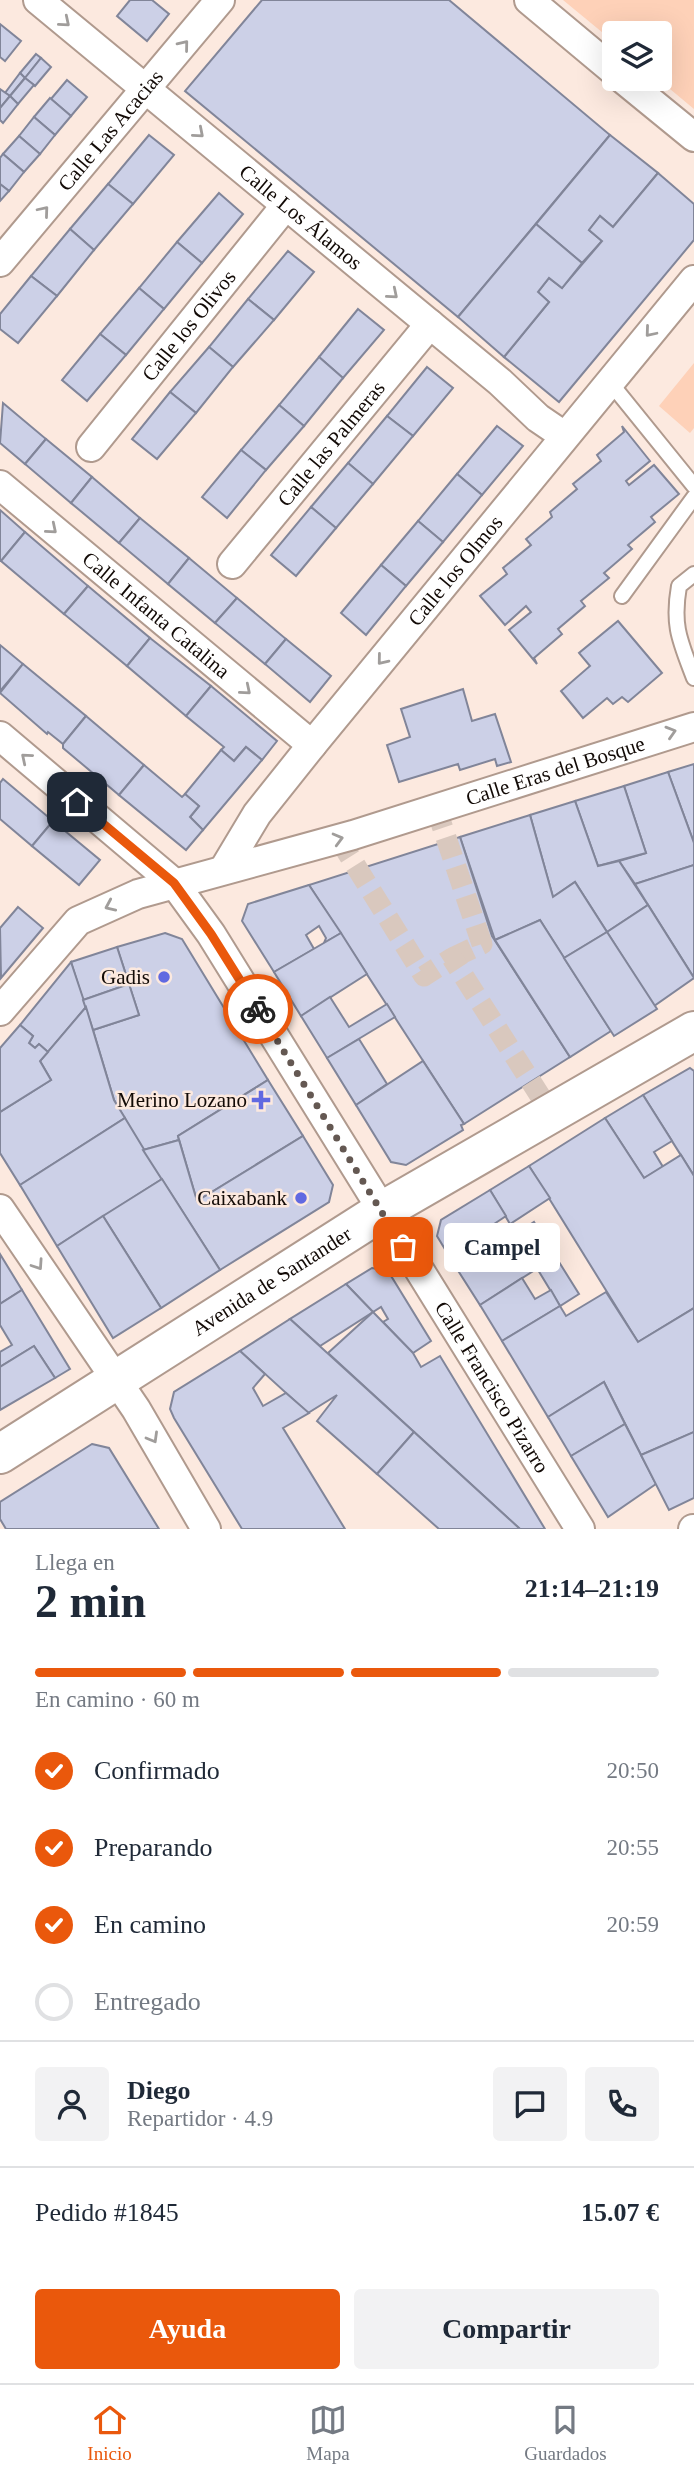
<!DOCTYPE html>
<html lang="es">
<meta charset="utf-8">
<style>
:root{--surface:#fff;--page:#f2f2f3;--text:#1f2937;--muted:#747a83;--line:#e0e1e3;--accent:#ea580c}
body{margin:0;font-family:Georgia,serif;background:var(--page);color:var(--text);height:100vh;display:flex;flex-direction:column;font-size:26px;white-space:nowrap}
*{box-sizing:border-box;margin:0}
p{font-size:23px;color:var(--muted)}
.icon{flex:none;width:38px;height:38px;fill:none;stroke:currentColor;stroke-width:2;stroke-linecap:round;stroke-linejoin:round}
.map{position:relative;height:1529px;overflow:hidden}
.drawer{display:flex;flex-direction:column;background:var(--surface);flex:1}
.drawer>*{flex:none}
.fabs{position:absolute;left:602px;top:21px;display:grid;gap:14px}
.fabs a{display:grid;place-items:center;width:70px;height:70px;border-radius:7px;background:var(--surface);box-shadow:0 7px 28px #0002;font-size:35px}
.pin{position:absolute;display:grid;place-items:center;width:60px;height:60px;color:#fff;margin:-30px;border-radius:14px;box-shadow:0 4px 10px #0006}
.courier{position:absolute;display:grid;place-items:center;width:70px;height:70px;margin:-35px;border:5px solid #ea580c;border-radius:50%;background:#fff;color:#222;box-shadow:0 2px 9px #0007}
.bubble{position:absolute;height:49px;border-radius:7px;background:var(--surface);box-shadow:0 7px 28px #0002;font-size:23px;font-weight:700;line-height:49px;text-align:center}
.overview em{font-style:normal;font-weight:700}
.overview div{display:flex;flex-direction:column-reverse}
.overview{display:flex;align-items:center;justify-content:space-between;height:119px;padding:0 35px}
h1{font-size:46px;font-weight:700;line-height:52px}
.bar{display:grid;grid-template-columns:repeat(4,1fr);gap:10px 7px;align-content:center;height:84px;padding:0 35px}
.bar i{height:9px;border-radius:5px;background:var(--line)}
.bar .current{background:var(--accent)}
.bar p{grid-column:span 4}
.line{display:flex;align-items:center;gap:18px;padding:0 35px;border-top:2px solid var(--line)}
.line div{flex:1}
.round{display:grid;place-items:center;flex:none;width:74px;height:74px;border-radius:7px;background:var(--page)}
ol{padding:0 35px;list-style:none}
li{display:flex;align-items:center;gap:21px;height:77px}
li p{margin-inline-start:auto}
li .icon{padding:7px;border-radius:50%;background:var(--accent);color:#fff;stroke-width:4}
li:last-child{color:var(--muted)}
li i{width:38px;height:38px;border:4px solid var(--line);border-radius:50%}
.action{display:flex;gap:14px;margin-top:auto;padding:14px 35px}
.action a{flex:1;height:80px;border-radius:7px;background:var(--accent);color:#fff;font-size:28px;font-weight:700;line-height:80px;text-align:center}
.action a+a{background:var(--page);color:var(--text)}
.menu{display:flex;justify-content:space-around;align-items:center;height:98px;border-top:2px solid var(--line);background:var(--surface);font-size:19px;color:var(--muted)}
.menu a{display:grid;justify-items:center;gap:4px}
.menu .current{color:var(--accent)}
.map>svg:first-child{display:block}
.green{fill:#fed1b8}
.building{fill:#ccd0e7;stroke:#818599;stroke-width:2}
.lines{fill:none;stroke-linecap:round;stroke-linejoin:round}
.pedestrian-tunnel{stroke:#d9c8be;stroke-width:21;stroke-dasharray:21 10;stroke-linecap:butt}
.service-casing{stroke:#b09a8e;stroke-width:18}
.minor-casing{stroke:#b09a8e;stroke-width:32}
.trunk-casing{stroke:#b09a8e;stroke-width:42}
.service{stroke:#fff;stroke-width:14}
.minor{stroke:#fff;stroke-width:28}
.trunk{stroke:#fff;stroke-width:38}
.oneway{stroke:#a09d9b}
.done{stroke:#645852;stroke-width:7;stroke-dasharray:0 12.6}
.route{stroke:#ea580c;stroke-width:9}
.poi-dot{fill:#6169e1;stroke:#fce9df;stroke-width:2.5}
.labels{text-anchor:middle;stroke-width:5;stroke-linejoin:round;paint-order:stroke}
.street-label{font-size:21px;fill:#120a06;stroke:#fce9df}
.poi-label{font-size:21px;fill:#120a06;stroke:#fce9df;text-anchor:end}
</style>
<div class="map">
<svg width="694" height="1529" viewBox="0 0 694 1529">
<rect width="100%" height="100%" fill="#fce9df"/>
<g class="green">
<polygon points="563,0 694,0 694,109 658,79 660,33 614,33 614,42"/>
<polygon points="694,363 694,428 690,433 659,406"/>
</g>
<g class="building">
<polygon points="130,0 152,0 169,14 147,41 117,16"/>
<polygon points="262,0 449,0 610,135 458,317 185,91"/>
<polygon points="0,24 21,41 5,61 0,57"/>
<polygon points="36,54 41,58 25,78 20,73"/>
<polygon points="41,58 51,67 35,86 25,78"/>
<polygon points="20,73 25,78 10,96 5,93"/>
<polygon points="25,78 34,85 18,104 10,96"/>
<polygon points="67,80 87,97 71,116 51,99"/>
<polygon points="0,89 10,96 0,108"/>
<polygon points="10,96 18,104 3,123 0,120 0,108"/>
<polygon points="50,98 71,116 55,135 34,117"/>
<polygon points="34,117 55,135 40,154 19,136"/>
<polygon points="149,135 174,155 133,204 108,184"/>
<polygon points="610,135 658,173 613,227 600,216 589,230 602,241 582,263 536,224"/>
<polygon points="19,136 40,154 24,172 3,154"/>
<polygon points="3,154 24,172 9,191 0,184 0,158"/>
<polygon points="658,173 694,204 694,240 559,402 504,357 549,302 538,292 549,278 562,288 602,241 589,230 600,216 613,227"/>
<polygon points="0,184 9,191 0,201"/>
<polygon points="108,184 133,204 94,250 70,229"/>
<polygon points="219,193 243,214 202,263 177,242"/>
<polygon points="536,224 582,263 562,288 549,278 538,292 549,302 504,357 458,317"/>
<polygon points="70,229 94,250 57,296 31,276"/>
<polygon points="177,242 202,263 164,309 139,288"/>
<polygon points="288,251 314,272 274,320 248,299"/>
<polygon points="31,276 57,296 18,343 0,329 0,314"/>
<polygon points="139,288 164,309 126,355 100,334"/>
<polygon points="248,299 274,320 233,367 209,347"/>
<polygon points="358,309 384,330 343,378 319,357"/>
<polygon points="100,334 126,355 87,401 62,380"/>
<polygon points="209,347 233,367 196,413 170,392"/>
<polygon points="319,357 343,378 304,426 279,405"/>
<polygon points="427,367 453,388 413,436 387,416"/>
<polygon points="170,392 196,413 157,459 132,439"/>
<polygon points="3,403 46,439 25,464 0,443"/>
<polygon points="279,405 304,426 266,470 241,450"/>
<polygon points="387,416 413,436 373,484 348,463"/>
<polygon points="497,426 523,446 482,495 457,474"/>
<polygon points="622,426 650,461 626,481 629,485 654,465 679,494 651,517 655,522 628,545 632,549 604,573 609,578 581,601 585,606 558,629 562,634 534,658 537,664 509,630 531,612 526,606 505,625 480,596 507,574 503,568 531,545 526,539 552,517 550,512 577,489 573,484 601,461 597,455 624,432"/>
<polygon points="46,439 92,477 71,503 25,464"/>
<polygon points="241,450 266,470 227,518 202,497"/>
<polygon points="348,463 373,484 336,528 311,507"/>
<polygon points="457,474 482,495 443,542 418,521"/>
<polygon points="92,477 140,518 119,543 71,503"/>
<polygon points="311,507 336,528 296,576 271,555"/>
<polygon points="0,510 25,532 1,561 0,561"/>
<polygon points="140,518 189,558 168,584 119,543"/>
<polygon points="418,521 443,542 406,586 381,565"/>
<polygon points="25,532 88,586 64,614 1,561"/>
<polygon points="189,558 237,598 215,623 168,584"/>
<polygon points="381,565 406,586 366,635 341,613"/>
<polygon points="88,586 150,638 127,666 64,614"/>
<polygon points="237,598 286,639 265,664 215,623"/>
<polygon points="618,621 662,673 628,702 622,697 613,704 607,698 583,718 561,691 590,666 579,653"/>
<polygon points="150,638 211,686 186,716 127,666"/>
<polygon points="286,639 331,676 310,702 265,664"/>
<polygon points="0,645 23,664 0,691"/>
<polygon points="23,664 86,716 63,744 48,732 47,734 0,693"/>
<polygon points="211,686 277,741 262,760 246,747 234,761 221,750 224,747 186,716"/>
<polygon points="463,689 472,721 495,714 511,762 497,766 495,759 460,770 458,764 399,782 387,745 410,737 401,709"/>
<polygon points="86,716 144,765 119,795 63,748 63,744"/>
<polygon points="246,747 262,760 203,830 190,817 199,806 185,794 221,750 234,761"/>
<polygon points="694,764 694,843 668,772"/>
<polygon points="144,765 182,797 185,794 199,806 190,817 203,830 186,850 119,795"/>
<polygon points="668,772 694,843 694,865 635,884 619,861 646,853 624,786"/>
<polygon points="3,779 53,821 32,846 0,819 0,783"/>
<polygon points="624,786 646,853 598,866 575,801"/>
<polygon points="575,801 598,866 619,861 648,905 607,932 575,882 553,897 530,815"/>
<polygon points="530,815 553,897 575,882 607,932 564,958 540,920 495,940 460,837"/>
<polygon points="53,821 100,860 79,885 32,846"/>
<polygon points="460,837 492,936 570,1057 464,1124 309,885"/>
<polygon points="694,865 694,978 635,884"/>
<polygon points="309,885 341,933 324,943 326,938 319,926 306,935 314,949 274,972 242,921 248,904"/>
<polygon points="648,905 694,978 654,1006 607,932"/>
<polygon points="18,907 43,928 1,978 0,928"/>
<polygon points="540,920 611,1031 570,1057 495,940"/>
<polygon points="607,932 657,1009 614,1036 564,958"/>
<polygon points="165,933 182,939 268,1080 178,1136 179,1140 143,1150 114,1100 93,1030 139,1015 117,947"/>
<polygon points="341,933 367,974 301,1016 274,972"/>
<polygon points="117,947 129,984 83,1000 71,962"/>
<polygon points="71,962 86,1007 48,1052 39,1044 35,1048 29,1043 33,1036 20,1025"/>
<polygon points="129,984 139,1015 93,1030 83,1000"/>
<polygon points="330,997 349,1027 387,1004 395,1017 327,1058 301,1016"/>
<polygon points="86,1007 114,1100 125,1118 20,1185 0,1153 0,1112 51,1080 40,1061"/>
<polygon points="20,1025 33,1036 29,1043 35,1048 39,1044 48,1052 40,1061 51,1080 0,1112 0,1048"/>
<polygon points="359,1039 387,1084 356,1105 327,1058"/>
<polygon points="423,1061 464,1124 461,1125 463,1130 406,1165 391,1162 356,1105"/>
<polygon points="690,1068 694,1071 694,1176 643,1095"/>
<polygon points="268,1080 303,1136 197,1201 178,1136"/>
<polygon points="643,1095 672,1141 654,1152 663,1167 644,1178 605,1118"/>
<polygon points="125,1118 162,1179 57,1246 20,1185"/>
<polygon points="605,1118 644,1178 681,1155 694,1176 694,1308 638,1342 529,1166"/>
<polygon points="303,1136 333,1185 329,1202 220,1270 143,1150 179,1140 197,1201"/>
<polygon points="529,1166 550,1198 510,1224 490,1190"/>
<polygon points="162,1179 220,1270 161,1308 103,1216"/>
<polygon points="490,1190 506,1216 479,1234 488,1249 457,1269 437,1236 441,1220"/>
<polygon points="103,1216 161,1308 113,1338 57,1246"/>
<polygon points="534,1222 579,1294 560,1306 516,1234"/>
<polygon points="499,1242 512,1262 528,1252 538,1268 480,1305 457,1269"/>
<polygon points="0,1254 22,1290 0,1304"/>
<polygon points="372,1268 388,1271 431,1341 413,1353 383,1322 388,1319 381,1307 373,1312 346,1284"/>
<polygon points="522,1278 535,1299 551,1290 560,1306 502,1341 480,1305"/>
<polygon points="346,1284 373,1312 320,1346 290,1319"/>
<polygon points="22,1290 70,1369 55,1378 34,1346 0,1367 0,1352 12,1345 0,1325 0,1304"/>
<polygon points="606,1292 638,1342 694,1308 694,1432 641,1455 604,1382 548,1417 502,1341 560,1306 566,1316"/>
<polygon points="373,1312 413,1353 421,1367 440,1356 545,1529 520,1529 328,1353"/>
<polygon points="290,1319 414,1432 377,1474 317,1421 337,1395 308,1413 240,1351"/>
<polygon points="34,1346 55,1378 0,1410 0,1367"/>
<polygon points="240,1351 265,1374 253,1388 263,1406 286,1393 309,1413 283,1428 345,1529 242,1529 174,1418 170,1409 174,1392"/>
<polygon points="604,1382 625,1424 571,1456 548,1417"/>
<polygon points="625,1424 656,1484 608,1517 571,1456"/>
<polygon points="414,1432 520,1529 439,1529 377,1474"/>
<polygon points="694,1432 694,1498 669,1510 641,1455"/>
<polygon points="92,1444 109,1448 159,1529 6,1529 0,1519 0,1502"/>
</g>
<g class="lines">
<g class="pedestrian-tunnel">
<polyline points="436,808 482,944 452,958"/>
<polyline points="339,839 424,976 452,958 551,1113"/>
</g>
<g class="service-casing">
<g id="service">
<polyline points="609,381 694,486"/>
<path d="M694,574l-15,12c-7,40 1,55 15,92"/>
<polyline points="622,596 694,497"/>
</g>
</g>
<g class="minor-casing">
<g id="minor">
<path id="s1" d="M38,0l462,382 38,36 25,17"/>
<polyline points="529,0 614,71"/>
<polyline points="623,79 694,137"/>
<path id="s2" d="M0,262l220,-262"/>
<path id="s3" d="M91,447l195,-242"/>
<path id="s4" d="M0,485l312,260"/>
<path id="s5" d="M232,564l198,-240"/>
<path id="s6" d="M0,736l174,147 37,51 369,595"/>
<path id="s7" d="M224,869l33,-55 55,-69 382,-465"/>
<path id="s8" d="M0,1011l78,-90 60,-27 215,-59 341,-108"/>
<polyline points="0,1209 136,1409 206,1529"/>
<polyline points="693,1529 694,1529"/>
</g>
</g>
<g class="trunk-casing">
<g id="trunk">
<path id="s9" d="M0,1454l382,-243 312,-180"/>
</g>
</g>
<use href="#service" class="service"/>
<use href="#minor" class="minor"/>
<use href="#trunk" class="trunk"/>
</g>
<defs><path id="oneway-chevron" d="M-2-3.5L2.5 0L-2 3.5" fill="none" stroke-width="1.6" stroke-linecap="round" stroke-linejoin="round" transform="scale(1.75)"/></defs>
<g class="oneway">
<use href="#oneway-chevron" transform="translate(65 22) rotate(40)"/>
<use href="#oneway-chevron" transform="translate(184 45) rotate(-51)"/>
<use href="#oneway-chevron" transform="translate(199 133) rotate(41)"/>
<use href="#oneway-chevron" transform="translate(44 211) rotate(-50)"/>
<use href="#oneway-chevron" transform="translate(393 294) rotate(40)"/>
<use href="#oneway-chevron" transform="translate(650 332) rotate(130)"/>
<use href="#oneway-chevron" transform="translate(52 529) rotate(40)"/>
<use href="#oneway-chevron" transform="translate(382 660) rotate(129)"/>
<use href="#oneway-chevron" transform="translate(246 690) rotate(40)"/>
<use href="#oneway-chevron" transform="translate(671 732) rotate(-17)"/>
<use href="#oneway-chevron" transform="translate(26 758) rotate(-140)"/>
<use href="#oneway-chevron" transform="translate(338 839) rotate(-15)"/>
<use href="#oneway-chevron" transform="translate(110 906) rotate(156)"/>
<use href="#oneway-chevron" transform="translate(38 1265) rotate(56)"/>
<use href="#oneway-chevron" transform="translate(153 1438) rotate(60)"/>
</g>
<g class="lines">
<polyline class="done" points="258,1009 403,1247"/>
<polyline class="route" points="77,802 174,883 211,934 258,1009"/>
</g>
<g class="poi-dot">
<circle cx="164" cy="977" r="7"/>
<path d="M257.5 1089.5h7v7h7v7h-7v7h-7v-7h-7v-7h7z"/>
<circle cx="301" cy="1198" r="7"/>
</g>
<g class="labels">
<g class="street-label">
<text dy="7" stroke="none"><textPath href="#s2" startOffset="172">Calle Las Acacias</textPath></text>
<text dy="7" stroke="none"><textPath href="#s1" startOffset="341">Calle Los Álamos</textPath></text>
<text dy="7" stroke="none"><textPath href="#s3" startOffset="156">Calle los Olivos</textPath></text>
<text dy="7" stroke="none"><textPath href="#s5" startOffset="156">Calle las Palmeras</textPath></text>
<text dy="7" stroke="none"><textPath href="#s7" startOffset="378">Calle los Olmos</textPath></text>
<text dy="7" stroke="none"><textPath href="#s4" startOffset="203">Calle Infanta Catalina</textPath></text>
<text dy="7" stroke="none"><textPath href="#s8" startOffset="620">Calle Eras del Bosque</textPath></text>
<text dy="7" stroke="none"><textPath href="#s9" startOffset="322">Avenida de Santander</textPath></text>
<text dy="7" stroke="none"><textPath href="#s6" startOffset="824">Calle Francisco Pizarro</textPath></text>
</g>
<g class="poi-label">
<text x="150" y="984">Gadis</text>
<text x="247" y="1107">Merino Lozano</text>
<text x="287" y="1205">Caixabank</text>
</g>
</g>
</svg>
<div class="fabs">
<a><svg class="icon" aria-label="layers" viewBox="0 0 24 24"><path d="M12 4l9 5-9 5-9-5zM3 14l9 5 9-5"/></svg></a>
</div>
<div class="pin" style="left:403px;top:1247px;background:#ea580c"><svg class="icon" aria-label="bag" viewBox="0 0 24 24"><path d="M5 8h14l-1 12H6zM9 8a3 3 0 0 1 6 0"/></svg></div>
<div class="pin" style="left:77px;top:802px;background:#1f2937"><svg class="icon" aria-label="home" viewBox="0 0 24 24"><path d="M3 11l9-7 9 7M6 9v11h12V9"/></svg></div>
<div class="courier" style="left:258px;top:1009px"><svg class="icon" aria-label="bike" viewBox="0 0 24 24"><circle cx="6" cy="16" r="4"/><circle cx="18" cy="16" r="4"/><path d="M6 16l4-8h5l3 8M10 8l3 8H6M13 5h3"/></svg></div>
<div class="bubble" style="left:444px;top:1223px;width:116px">Campel</div>
</div>
<section class="drawer">
<div class="overview"><div><h1>2 min</h1><p>Llega en</p></div><em>21:14–21:19</em></div>
<div class="bar"><i class="current"></i><i class="current"></i><i class="current"></i><i></i><p>En camino · 60 m</p></div>
<ol>
<li><svg class="icon" aria-label="check" viewBox="0 0 24 24"><path d="M5 12l5 5 9-10"/></svg>Confirmado<p>20:50</p></li>
<li><svg class="icon" aria-label="check" viewBox="0 0 24 24"><path d="M5 12l5 5 9-10"/></svg>Preparando<p>20:55</p></li>
<li><svg class="icon" aria-label="check" viewBox="0 0 24 24"><path d="M5 12l5 5 9-10"/></svg>En camino<p>20:59</p></li>
<li><i></i>Entregado</li>
</ol>
<div class="line" style="height:126px"><a class="round"><svg class="icon" aria-label="person" viewBox="0 0 24 24"><circle cx="12" cy="8" r="4"/><path d="M4 21q1-7 8-7t8 7"/></svg></a><div><b>Diego</b><p>Repartidor · 4.9</p></div><a class="round"><svg class="icon" aria-label="chat" viewBox="0 0 24 24"><path d="M4 5h16v11H9l-5 4z"/></svg></a><a class="round"><svg class="icon" aria-label="phone" viewBox="0 0 24 24"><path d="M5 4h4l2 5-3 2q2 4 5 5l2-3 5 2v4C11 20 4 13 5 4z"/></svg></a></div>
<div class="line" style="height:91px"><div>Pedido #1845</div><b>15.07 €</b></div>
<div class="action"><a>Ayuda</a><a>Compartir</a></div>
</section>
<nav class="menu">
<a class="current"><svg class="icon" aria-label="home" viewBox="0 0 24 24"><path d="M3 11l9-7 9 7M6 9v11h12V9"/></svg>Inicio</a>
<a><svg class="icon" aria-label="map" viewBox="0 0 24 24"><path d="M3 6l6-2 6 2 6-2v14l-6 2-6-2-6 2zM9 4v14M15 6v14"/></svg>Mapa</a>
<a><svg class="icon" aria-label="saved" viewBox="0 0 24 24"><path d="M7 4h10v16l-5-4-5 4z"/></svg>Guardados</a>
</nav>
